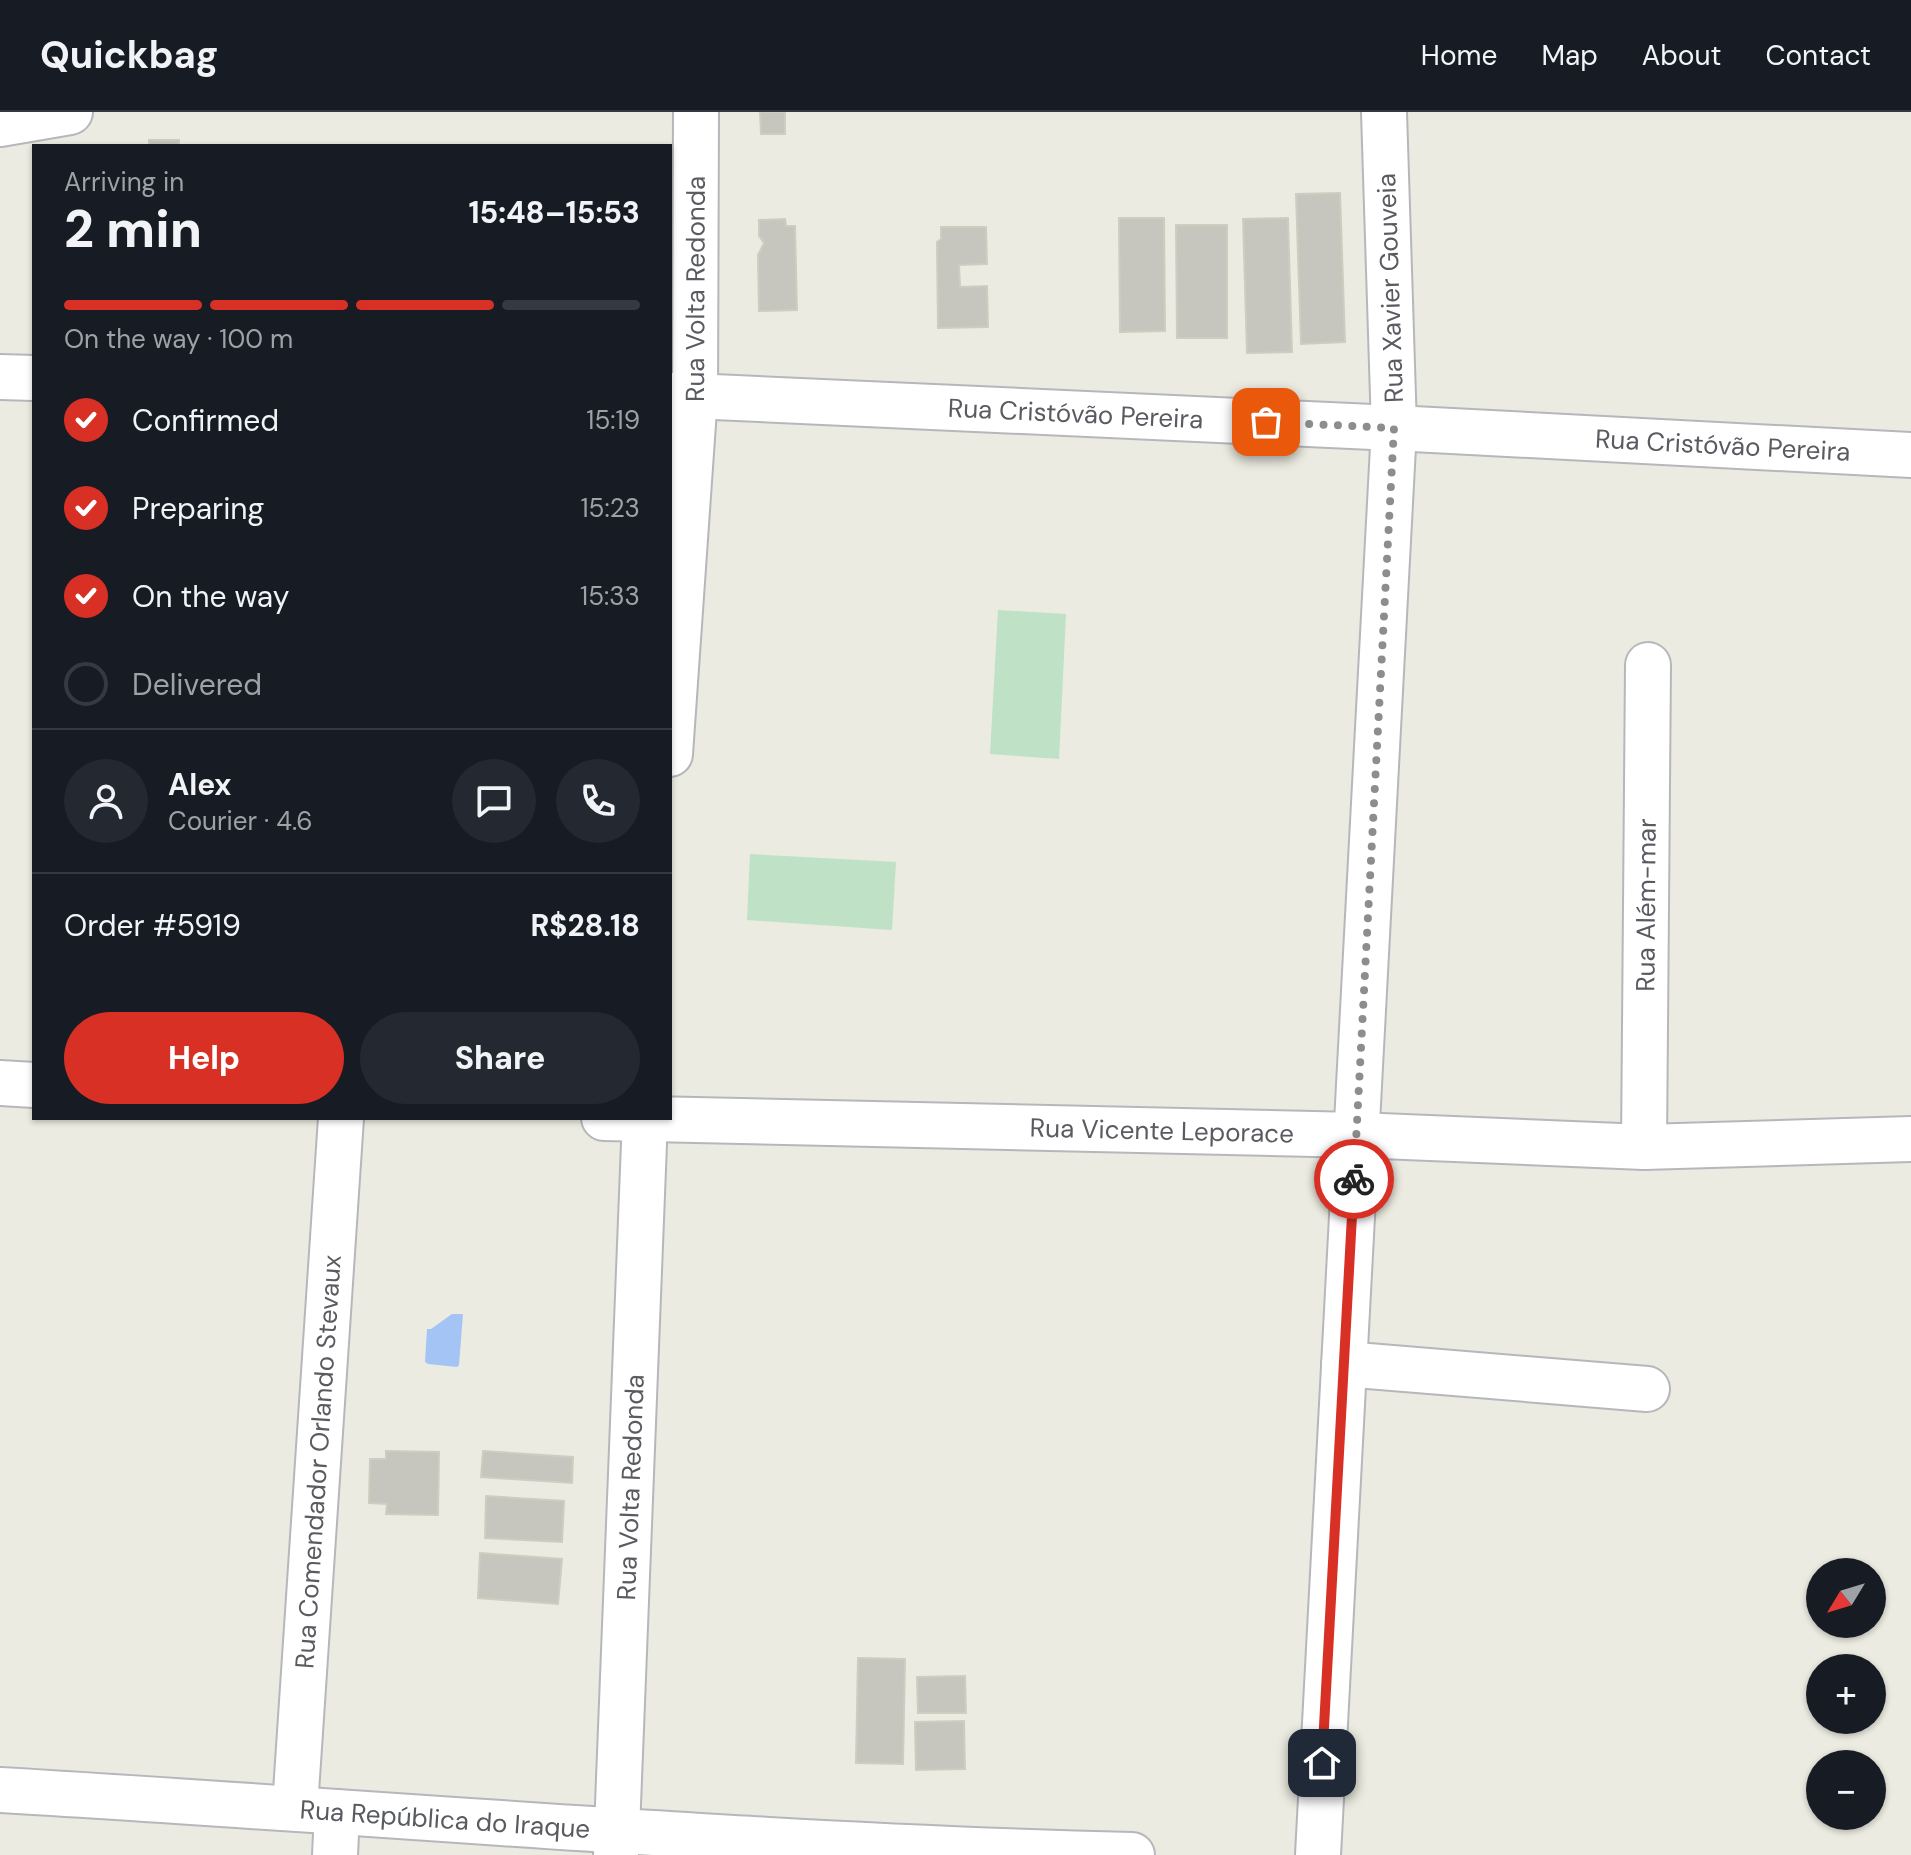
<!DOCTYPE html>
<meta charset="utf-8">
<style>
:root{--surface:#171b24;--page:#242831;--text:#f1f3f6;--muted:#9ea1a6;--line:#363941;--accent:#d93025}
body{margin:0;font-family:"DM Sans",sans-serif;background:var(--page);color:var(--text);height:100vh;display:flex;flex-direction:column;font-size:30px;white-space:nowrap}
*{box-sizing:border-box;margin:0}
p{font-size:26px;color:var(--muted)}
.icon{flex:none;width:44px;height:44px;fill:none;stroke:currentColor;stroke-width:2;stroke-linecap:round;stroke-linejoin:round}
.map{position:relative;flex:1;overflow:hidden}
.details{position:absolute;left:32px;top:32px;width:640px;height:976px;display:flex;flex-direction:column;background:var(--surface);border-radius:0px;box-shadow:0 2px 6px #0004}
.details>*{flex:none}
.needle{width:52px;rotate:232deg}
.buttons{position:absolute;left:1806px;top:1446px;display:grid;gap:16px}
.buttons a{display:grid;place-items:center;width:80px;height:80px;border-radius:50%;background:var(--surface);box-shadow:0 2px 6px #0004;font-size:40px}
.pin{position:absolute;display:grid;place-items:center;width:68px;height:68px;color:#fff;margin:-34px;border-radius:16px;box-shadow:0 4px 12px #0006}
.courier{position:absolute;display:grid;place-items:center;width:80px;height:80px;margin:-40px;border:6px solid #d93025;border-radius:50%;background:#fff;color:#222;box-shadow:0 2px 10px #0007}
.summary em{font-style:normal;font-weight:800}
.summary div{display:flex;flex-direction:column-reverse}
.summary{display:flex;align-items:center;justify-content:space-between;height:136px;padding:0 32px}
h1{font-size:52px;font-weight:800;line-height:60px}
.bar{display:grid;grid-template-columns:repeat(4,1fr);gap:12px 8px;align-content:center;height:96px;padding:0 32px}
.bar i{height:10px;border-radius:6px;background:var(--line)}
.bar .active{background:var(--accent)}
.bar p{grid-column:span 4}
.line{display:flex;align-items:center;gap:20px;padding:0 32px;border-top:2px solid var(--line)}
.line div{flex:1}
.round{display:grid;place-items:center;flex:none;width:84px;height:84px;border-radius:42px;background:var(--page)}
ol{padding:0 32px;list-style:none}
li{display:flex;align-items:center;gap:24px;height:88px}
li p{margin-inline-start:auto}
li .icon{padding:8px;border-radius:50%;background:var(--accent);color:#fff;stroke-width:4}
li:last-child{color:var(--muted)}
li i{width:44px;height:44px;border:4px solid var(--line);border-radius:50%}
.action{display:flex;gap:16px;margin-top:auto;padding:16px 32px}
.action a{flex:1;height:92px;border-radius:48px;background:var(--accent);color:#fff;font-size:32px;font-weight:800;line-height:92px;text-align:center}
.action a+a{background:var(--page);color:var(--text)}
header{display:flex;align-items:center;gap:48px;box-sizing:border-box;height:112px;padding:0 40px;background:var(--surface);border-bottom:2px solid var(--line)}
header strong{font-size:38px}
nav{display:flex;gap:44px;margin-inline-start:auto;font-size:28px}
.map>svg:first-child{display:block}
.green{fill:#bfe1c5}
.water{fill:#a5c4f6}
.building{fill:#c6c5be;stroke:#cfcdc0;stroke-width:2}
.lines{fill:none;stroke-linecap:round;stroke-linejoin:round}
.minor-casing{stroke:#b6b7bc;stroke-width:48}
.minor{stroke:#fff;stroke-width:44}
.done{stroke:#8c8d8d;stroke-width:8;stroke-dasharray:0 14.4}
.route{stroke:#d93025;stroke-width:10}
.labels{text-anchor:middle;stroke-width:6;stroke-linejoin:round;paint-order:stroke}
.street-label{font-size:26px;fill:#595b60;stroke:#fff}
</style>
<header>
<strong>Quickbag</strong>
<nav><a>Home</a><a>Map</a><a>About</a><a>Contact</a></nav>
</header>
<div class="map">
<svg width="1911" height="1743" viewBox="0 0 1911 1743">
<rect width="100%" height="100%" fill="#ebebe1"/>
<g class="green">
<polygon points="998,498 1066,502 1059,647 990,642"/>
<polygon points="750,742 896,750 892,818 747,808"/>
</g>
<polygon class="water" points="452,1202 463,1202 459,1253 457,1255 428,1252 425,1250 427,1217 431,1217"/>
<g class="building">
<polygon points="760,0 785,0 785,22 761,22"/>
<rect x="149" y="28" width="30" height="6"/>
<polygon points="1340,81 1345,230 1301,232 1296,82"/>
<polygon points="1119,106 1164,106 1165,219 1120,220"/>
<polygon points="1288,106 1292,240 1247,241 1243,107"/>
<polygon points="785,107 786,114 795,114 797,198 759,199 758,143 764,131 759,124 759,108"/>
<polygon points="1176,113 1227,113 1227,226 1177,226"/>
<polygon points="941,115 986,115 987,152 959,153 960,175 987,174 988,215 938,216 937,130 941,127"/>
<polygon points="386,1339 439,1340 438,1403 386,1402 387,1392 369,1391 370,1347 386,1347"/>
<polygon points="483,1339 573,1345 572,1371 481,1365"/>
<polygon points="486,1384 564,1389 562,1430 485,1426"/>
<polygon points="480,1441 562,1447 558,1492 478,1486"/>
<polygon points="858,1546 905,1547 903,1652 856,1651"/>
<polygon points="965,1564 966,1601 918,1601 917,1565"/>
<polygon points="964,1609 965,1657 916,1658 915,1610"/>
</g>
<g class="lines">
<g class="minor-casing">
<g id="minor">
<polyline points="0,12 70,0"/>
<polyline points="0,265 34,266"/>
<path id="s1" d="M670,283l724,33 517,27"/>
<path id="s2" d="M670,642l25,-359 1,-283"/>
<polyline points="0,971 34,973"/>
<path id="s3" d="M604,1006l753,17 287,12 267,-8"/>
<path id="s4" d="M1644,1035l4,-482"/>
<polyline points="1344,1252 1647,1277"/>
<path id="s5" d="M0,1678c377,22 754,56 1132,65"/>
<path id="s6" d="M295,1695l46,-689"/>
<polyline points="335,1743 337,1700"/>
<path id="s7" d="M616,1743l29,-737"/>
<polyline points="1318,1743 1394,316 1384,0"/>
</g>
</g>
<use href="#minor" class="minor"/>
</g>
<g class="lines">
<polyline class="done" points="1266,310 1394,316 1354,1067"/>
<polyline class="route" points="1322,1651 1354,1067"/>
</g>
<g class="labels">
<g class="street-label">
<text transform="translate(1390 176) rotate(-92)" y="9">Rua Xavier Gouveia</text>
<text dy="9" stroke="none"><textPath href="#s2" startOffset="466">Rua Volta Redonda</textPath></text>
<text dy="9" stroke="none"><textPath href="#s1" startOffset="406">Rua Cristóvão Pereira</textPath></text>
<text dy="9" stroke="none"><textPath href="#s1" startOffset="1054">Rua Cristóvão Pereira</textPath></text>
<text dy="9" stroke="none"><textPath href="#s4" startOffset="242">Rua Além-mar</textPath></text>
<text dy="9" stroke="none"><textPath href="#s3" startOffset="558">Rua Vicente Leporace</textPath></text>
<text dy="9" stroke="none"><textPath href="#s6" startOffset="346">Rua Comendador Orlando Stevaux</textPath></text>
<text dy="9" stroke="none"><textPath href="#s7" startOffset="368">Rua Volta Redonda</textPath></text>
<text dy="9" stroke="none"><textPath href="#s5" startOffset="446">Rua República do Iraque</textPath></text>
</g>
</g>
</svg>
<div class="buttons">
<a><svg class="needle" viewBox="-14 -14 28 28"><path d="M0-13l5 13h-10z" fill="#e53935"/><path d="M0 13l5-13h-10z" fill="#9ea1a6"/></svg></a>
<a>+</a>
<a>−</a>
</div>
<div class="pin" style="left:1266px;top:310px;background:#ea580c"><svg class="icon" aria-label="bag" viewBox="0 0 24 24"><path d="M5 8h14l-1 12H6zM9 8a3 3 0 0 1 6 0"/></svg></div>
<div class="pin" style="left:1322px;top:1651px;background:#1f2937"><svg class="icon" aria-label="home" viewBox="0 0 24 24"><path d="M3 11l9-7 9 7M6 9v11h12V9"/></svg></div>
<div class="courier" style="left:1354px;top:1067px"><svg class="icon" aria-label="bike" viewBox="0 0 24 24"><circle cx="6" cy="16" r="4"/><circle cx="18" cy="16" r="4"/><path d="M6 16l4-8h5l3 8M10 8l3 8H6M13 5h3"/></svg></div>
<section class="details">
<div class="summary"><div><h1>2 min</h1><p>Arriving in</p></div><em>15:48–15:53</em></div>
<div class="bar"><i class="active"></i><i class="active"></i><i class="active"></i><i></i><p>On the way · 100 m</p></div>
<ol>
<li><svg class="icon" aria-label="check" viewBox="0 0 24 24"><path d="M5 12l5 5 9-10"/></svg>Confirmed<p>15:19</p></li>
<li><svg class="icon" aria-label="check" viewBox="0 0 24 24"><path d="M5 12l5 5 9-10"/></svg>Preparing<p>15:23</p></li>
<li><svg class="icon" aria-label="check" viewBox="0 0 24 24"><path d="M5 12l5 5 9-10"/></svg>On the way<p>15:33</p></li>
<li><i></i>Delivered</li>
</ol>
<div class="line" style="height:144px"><a class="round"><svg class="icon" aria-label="person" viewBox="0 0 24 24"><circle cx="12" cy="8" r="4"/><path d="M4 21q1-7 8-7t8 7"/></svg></a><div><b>Alex</b><p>Courier · 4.6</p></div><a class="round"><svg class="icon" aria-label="chat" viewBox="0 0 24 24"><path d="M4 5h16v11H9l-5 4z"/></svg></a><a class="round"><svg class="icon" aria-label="phone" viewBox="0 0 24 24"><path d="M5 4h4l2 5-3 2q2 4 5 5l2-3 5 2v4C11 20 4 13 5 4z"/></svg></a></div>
<div class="line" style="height:104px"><div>Order #5919</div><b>R$28.18</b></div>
<div class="action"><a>Help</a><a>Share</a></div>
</section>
</div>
